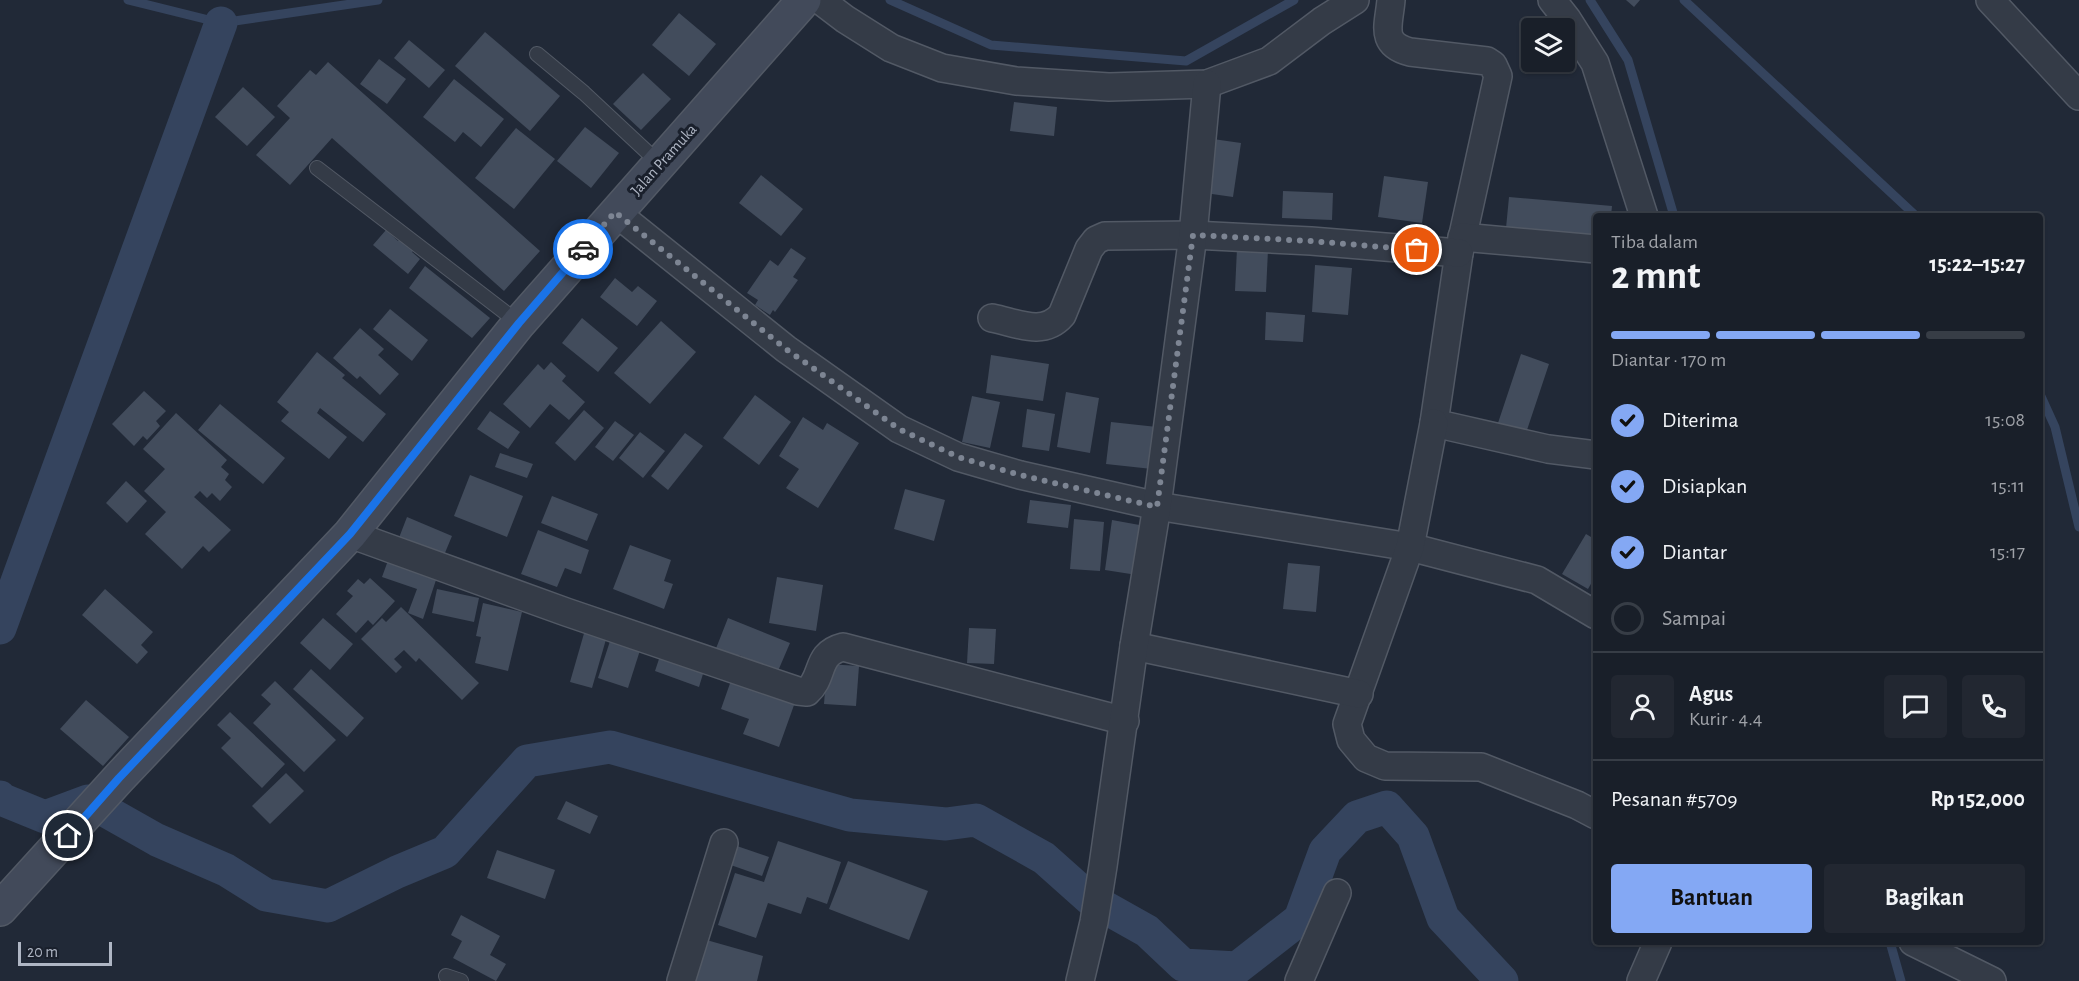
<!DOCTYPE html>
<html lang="id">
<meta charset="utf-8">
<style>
:root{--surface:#191f29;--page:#222731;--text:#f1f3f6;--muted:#9fa2a8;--line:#373d46;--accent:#84a8f4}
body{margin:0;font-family:"Alegreya Sans",sans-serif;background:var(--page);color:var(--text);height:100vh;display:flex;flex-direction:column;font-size:22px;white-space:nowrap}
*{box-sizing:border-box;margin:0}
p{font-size:20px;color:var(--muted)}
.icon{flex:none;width:33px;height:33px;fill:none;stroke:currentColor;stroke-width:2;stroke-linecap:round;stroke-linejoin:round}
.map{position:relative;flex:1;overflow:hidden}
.drawer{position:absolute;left:1593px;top:213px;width:450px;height:732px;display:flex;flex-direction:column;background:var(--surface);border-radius:6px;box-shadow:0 2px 4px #0004,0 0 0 2px var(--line)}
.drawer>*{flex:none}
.fabs{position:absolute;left:1521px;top:18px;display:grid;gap:12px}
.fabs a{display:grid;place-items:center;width:54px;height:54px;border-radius:6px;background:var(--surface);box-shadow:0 2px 4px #0004,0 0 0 2px var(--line);font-size:30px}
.scale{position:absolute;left:18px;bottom:15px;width:94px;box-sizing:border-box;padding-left:6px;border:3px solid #afb6c4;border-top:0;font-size:16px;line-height:21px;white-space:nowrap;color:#afb6c4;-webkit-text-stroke:4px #1a202c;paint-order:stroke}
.pin{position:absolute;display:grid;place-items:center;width:51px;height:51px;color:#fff;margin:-26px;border:3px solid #fff;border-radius:50%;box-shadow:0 2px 6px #0007}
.courier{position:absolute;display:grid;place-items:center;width:60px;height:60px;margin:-30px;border:4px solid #1a73e8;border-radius:50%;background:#fff;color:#222;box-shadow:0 2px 8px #0007}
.head em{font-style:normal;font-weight:700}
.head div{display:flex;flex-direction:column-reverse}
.head{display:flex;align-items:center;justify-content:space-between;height:102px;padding:0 18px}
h1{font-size:39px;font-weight:700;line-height:45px}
.bar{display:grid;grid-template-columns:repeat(4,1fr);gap:9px 6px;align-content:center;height:72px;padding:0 18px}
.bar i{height:8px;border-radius:4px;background:var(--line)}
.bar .on{background:var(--accent)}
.bar p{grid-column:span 4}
.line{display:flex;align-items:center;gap:15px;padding:0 18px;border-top:2px solid var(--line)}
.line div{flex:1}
.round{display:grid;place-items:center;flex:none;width:63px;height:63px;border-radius:6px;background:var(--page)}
ol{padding:0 18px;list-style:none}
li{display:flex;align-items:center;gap:18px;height:66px}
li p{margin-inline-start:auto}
li .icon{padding:6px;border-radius:50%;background:var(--accent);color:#111;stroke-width:4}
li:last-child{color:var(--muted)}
li i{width:33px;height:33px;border:3px solid var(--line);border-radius:50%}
.primary-button{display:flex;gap:12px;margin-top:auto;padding:12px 18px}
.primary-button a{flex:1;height:69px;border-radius:6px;background:var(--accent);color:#111;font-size:24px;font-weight:700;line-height:69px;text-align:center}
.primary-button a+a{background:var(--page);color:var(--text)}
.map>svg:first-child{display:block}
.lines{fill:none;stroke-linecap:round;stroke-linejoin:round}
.stream{stroke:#35445e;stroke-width:9}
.canal{stroke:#35445e;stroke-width:33}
.building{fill:#424c5c}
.service-casing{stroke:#525965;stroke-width:16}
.minor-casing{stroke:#525965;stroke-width:30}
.secondary-casing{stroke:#525965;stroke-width:36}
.service{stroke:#343b47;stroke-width:14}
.minor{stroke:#343b47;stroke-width:27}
.secondary{stroke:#424a5a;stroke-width:33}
.done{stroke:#7d8593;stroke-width:6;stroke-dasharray:0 10.8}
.route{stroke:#1a73e8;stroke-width:8}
.labels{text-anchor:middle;stroke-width:6;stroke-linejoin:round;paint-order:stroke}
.street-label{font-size:16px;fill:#afb6c4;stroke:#1a202c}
</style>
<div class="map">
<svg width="2079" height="981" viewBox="0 0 2079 981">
<rect width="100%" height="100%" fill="#212937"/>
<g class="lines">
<g class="stream">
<polyline points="128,0 221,23 378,0"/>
<polyline points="890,0 991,45 1186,61 1294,0"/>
<polyline points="1590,0 1628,60 1674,216"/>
<polyline points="1684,0 1916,216"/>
<polyline points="2040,394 2055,427 2079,527"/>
<polyline points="1890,942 1901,981"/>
</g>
<g class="canal">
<polyline points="0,628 221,23"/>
<polyline points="0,797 1,799 45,817 88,801 157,840 226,870 266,895 328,906 397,872 445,852 527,761 610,747 850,815 946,824 976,820 1044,858 1090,899 1147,931 1183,965 1237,968 1300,919 1325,851 1357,817 1387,807 1413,836 1443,918 1502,981"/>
</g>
</g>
<g class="building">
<polygon points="1626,0 1640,0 1634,7"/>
<polygon points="679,13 716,44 689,76 652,45"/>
<polygon points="485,32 560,96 530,131 455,66"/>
<polygon points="409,40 445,70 429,88 394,58"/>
<polygon points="379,59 406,79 387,104 360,84"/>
<polygon points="328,62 540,251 504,291 332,138 290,185 256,155 290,118 277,106 310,70 316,75"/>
<polygon points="643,73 671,99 641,130 613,104"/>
<polygon points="454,79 504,119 481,147 463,132 455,142 423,117"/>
<polygon points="243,87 275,117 247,146 215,117"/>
<polygon points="1014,102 1057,107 1054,136 1010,131"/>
<polygon points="585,127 619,153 591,188 557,161"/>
<polygon points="516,128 555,159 514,209 475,178"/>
<polygon points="1213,139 1241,143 1233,197 1205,193"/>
<polygon points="761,175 803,209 781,236 739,203"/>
<polygon points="1384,176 1428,182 1422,223 1378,217"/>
<polygon points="1283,191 1333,193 1332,220 1282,218"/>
<polygon points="1509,197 1612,206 1611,216 1596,216 1596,235 1506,228"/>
<polygon points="386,230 398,241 401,238 414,250 412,252 420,259 408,274 373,245"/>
<polygon points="791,248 806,258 793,277 798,280 775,312 773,310 770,315 755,305 758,300 747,293 770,260 778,266"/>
<polygon points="1237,248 1268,250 1266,292 1235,291"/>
<polygon points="1315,265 1352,268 1348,315 1312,312"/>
<polygon points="425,266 490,318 472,338 409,288"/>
<polygon points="615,278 632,292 638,286 657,301 637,326 600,297"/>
<polygon points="390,309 428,340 412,361 373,329"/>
<polygon points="1266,312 1305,315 1303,342 1265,340"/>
<polygon points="582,318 618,348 598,372 562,343"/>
<polygon points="661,321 696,352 650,404 614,373"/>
<polygon points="360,328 384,349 378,355 399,374 380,395 360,376 357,379 333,358"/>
<polygon points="317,352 345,375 342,378 386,414 363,442 320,408 317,413 347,437 329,459 281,421 289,412 277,402"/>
<polygon points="1521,354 1549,364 1524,439 1496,429"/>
<polygon points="991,355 1049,364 1043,401 986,393"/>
<polygon points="551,362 566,376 562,381 585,402 569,420 550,404 530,428 503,404 538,364 544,370"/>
<polygon points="144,391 166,411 156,421 160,426 147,440 143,436 134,446 112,424"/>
<polygon points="1066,392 1099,398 1090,453 1057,447"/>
<polygon points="755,395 791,422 759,465 723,438"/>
<polygon points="972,396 1000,402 990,448 962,442"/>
<polygon points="220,404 285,458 263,484 198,430"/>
<polygon points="1027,409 1055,414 1049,451 1022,447"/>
<polygon points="584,410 604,428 575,461 555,443"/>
<polygon points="490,411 520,432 508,449 477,429"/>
<polygon points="176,413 227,460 221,467 229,474 225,480 232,487 220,501 212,493 207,498 200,491 194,497 231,530 209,552 203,546 182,569 145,534 166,512 144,491 165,469 143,449"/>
<polygon points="803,417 823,430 827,423 859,443 818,508 786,488 799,469 779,456"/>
<polygon points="615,421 634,435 613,461 595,447"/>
<polygon points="1111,422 1157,427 1152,469 1106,464"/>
<polygon points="640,432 665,451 643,478 619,458"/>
<polygon points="685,433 703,446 668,490 651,476"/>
<polygon points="500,453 533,464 527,478 495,467"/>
<polygon points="470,475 523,496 507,537 454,516"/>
<polygon points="126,481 147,501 127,523 106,503"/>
<polygon points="905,489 945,500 934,541 894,529"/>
<polygon points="552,496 598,514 587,541 541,523"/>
<polygon points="1030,500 1071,505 1068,528 1027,523"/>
<polygon points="407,517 452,536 442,560 397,543"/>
<polygon points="1074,519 1104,522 1100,571 1070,569"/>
<polygon points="1112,520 1145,526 1137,575 1105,570"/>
<polygon points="538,530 589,550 581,574 565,568 557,587 521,574"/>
<polygon points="1586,534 1596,540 1596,575 1588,589 1562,574"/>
<polygon points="630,545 671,560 664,581 673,584 664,609 613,589"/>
<polygon points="390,555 439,571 423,619 408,613 417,589 382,577"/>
<polygon points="1288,563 1320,566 1316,612 1283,609"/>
<polygon points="777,577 823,585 816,631 769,623"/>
<polygon points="370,578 395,601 373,625 368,620 356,633 336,614 353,596 347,591 358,579 364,584"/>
<polygon points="105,589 153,632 141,645 148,652 137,664 82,615"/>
<polygon points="437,589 479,598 474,622 432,613"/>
<polygon points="483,603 522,612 508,671 475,663 481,637 476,636"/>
<polygon points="401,607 479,683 462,700 419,658 416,662 404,650 394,659 402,667 396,673 361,639 382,618 386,622"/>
<polygon points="323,618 353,644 330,670 300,643"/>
<polygon points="728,618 790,643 778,671 739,655 736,660 715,651"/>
<polygon points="587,623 609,629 592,688 570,682"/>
<polygon points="969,628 996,629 994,664 967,663"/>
<polygon points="612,635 642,644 628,688 598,678"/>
<polygon points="662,650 706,664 699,687 655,671"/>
<polygon points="827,664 859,666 856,706 824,704"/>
<polygon points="311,669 364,718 347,737 293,689"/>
<polygon points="734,672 798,694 779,747 743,734 749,719 721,709"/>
<polygon points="275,681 336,740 304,772 253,723 271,704 261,695"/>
<polygon points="86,700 129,737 103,766 60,729"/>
<polygon points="230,712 285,764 262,788 221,748 231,738 217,725"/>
<polygon points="286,773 304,791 270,824 252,806"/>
<polygon points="566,801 598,816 590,834 557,819"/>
<polygon points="778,841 841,862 827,904 807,897 801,914 768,903 756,938 718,925 735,873 764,882"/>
<polygon points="731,844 769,857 762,876 725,863"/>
<polygon points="497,850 555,870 545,899 487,878"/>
<polygon points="848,861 928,891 909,940 829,909"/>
<polygon points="461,915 500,936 490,955 506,964 496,981 453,958 462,941 451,935"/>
<polygon points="703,939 763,956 757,981 692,981"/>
</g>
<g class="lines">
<g class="service-casing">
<g id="service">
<polyline points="537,54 584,93 659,163"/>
<polyline points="317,168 519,323"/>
<polyline points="446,976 461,981"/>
</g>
</g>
<g class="minor-casing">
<g id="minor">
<polyline points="820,0 845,19 891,48 942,68 1016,81 1109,87 1207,84 1269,61 1322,21 1355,0"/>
<path d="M1391,0c-2,25 -12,44 19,52l77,9 6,4 5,11 -39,177 -25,170 114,26 48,6"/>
<polyline points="1552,0 1567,19 1595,63 1644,216"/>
<polyline points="1990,0 2079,96"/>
<polyline points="615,212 786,349 899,429 958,457 1020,475 1157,506 1410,547 1537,580 1596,615"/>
<polyline points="1462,237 1596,249"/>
<path d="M992,318c25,5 51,19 70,-3l27,-66 7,-9 9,-4 88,-1 118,6 148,12"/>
<polyline points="1434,423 1410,547 1347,724 1351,740 1366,758 1385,766 1481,767 1577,805 1596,815"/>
<path d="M350,534l216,78 232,79 9,1c18,-16 8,-38 36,-45l282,74"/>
<polyline points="1134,646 1359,694"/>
<polyline points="1913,942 1992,981"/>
<polyline points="681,981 724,843"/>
<polyline points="1080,981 1094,922 1103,866 1134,646 1157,506 1193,235 1207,84"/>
<polyline points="1299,981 1337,893"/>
<polyline points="1641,981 1658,942"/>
</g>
</g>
<g class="secondary-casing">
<polyline id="secondary" points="0,909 119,778 350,534 519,323 804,0"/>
</g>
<use href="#service" class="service"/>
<use href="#minor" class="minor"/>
<use href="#secondary" class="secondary"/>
</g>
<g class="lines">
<polyline class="done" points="583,249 615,212 786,349 899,429 958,457 1020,475 1157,507 1193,235 1311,241 1417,250"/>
<polyline class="route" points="68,836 119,778 350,534 519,323 583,249"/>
</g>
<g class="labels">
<g class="street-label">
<text transform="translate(663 159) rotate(-48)" y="6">Jalan Pramuka</text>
</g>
</g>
</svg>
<div class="fabs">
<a><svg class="icon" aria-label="layers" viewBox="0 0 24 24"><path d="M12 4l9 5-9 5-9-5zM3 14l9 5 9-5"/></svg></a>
</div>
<div class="scale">20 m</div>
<div class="pin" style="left:1417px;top:250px;background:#ea580c"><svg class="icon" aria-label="bag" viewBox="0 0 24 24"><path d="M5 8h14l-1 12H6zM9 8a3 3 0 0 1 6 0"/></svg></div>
<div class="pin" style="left:68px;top:836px;background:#1f2937"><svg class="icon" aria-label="home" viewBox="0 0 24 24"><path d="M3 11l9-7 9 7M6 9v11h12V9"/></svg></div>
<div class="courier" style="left:583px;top:249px"><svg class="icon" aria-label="car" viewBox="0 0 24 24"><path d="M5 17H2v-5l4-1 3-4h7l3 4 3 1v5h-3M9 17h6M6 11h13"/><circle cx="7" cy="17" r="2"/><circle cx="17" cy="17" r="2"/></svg></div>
<section class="drawer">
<div class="head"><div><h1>2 mnt</h1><p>Tiba dalam</p></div><em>15:22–15:27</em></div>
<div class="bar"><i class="on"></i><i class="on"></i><i class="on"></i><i></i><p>Diantar · 170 m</p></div>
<ol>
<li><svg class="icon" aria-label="check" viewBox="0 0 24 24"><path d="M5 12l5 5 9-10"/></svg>Diterima<p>15:08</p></li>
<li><svg class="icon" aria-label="check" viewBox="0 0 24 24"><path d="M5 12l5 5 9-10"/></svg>Disiapkan<p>15:11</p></li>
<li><svg class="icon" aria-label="check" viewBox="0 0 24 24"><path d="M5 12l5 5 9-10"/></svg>Diantar<p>15:17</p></li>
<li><i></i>Sampai</li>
</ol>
<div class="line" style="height:108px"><a class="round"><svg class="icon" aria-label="person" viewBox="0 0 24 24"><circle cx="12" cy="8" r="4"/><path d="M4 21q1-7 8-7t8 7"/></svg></a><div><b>Agus</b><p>Kurir · 4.4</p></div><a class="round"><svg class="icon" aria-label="chat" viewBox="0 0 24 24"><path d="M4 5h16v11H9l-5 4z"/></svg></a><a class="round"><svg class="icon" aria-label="phone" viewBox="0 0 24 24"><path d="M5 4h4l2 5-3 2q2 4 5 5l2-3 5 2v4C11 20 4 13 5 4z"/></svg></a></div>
<div class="line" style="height:78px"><div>Pesanan #5709</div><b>Rp 152,000</b></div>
<div class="primary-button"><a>Bantuan</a><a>Bagikan</a></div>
</section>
</div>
